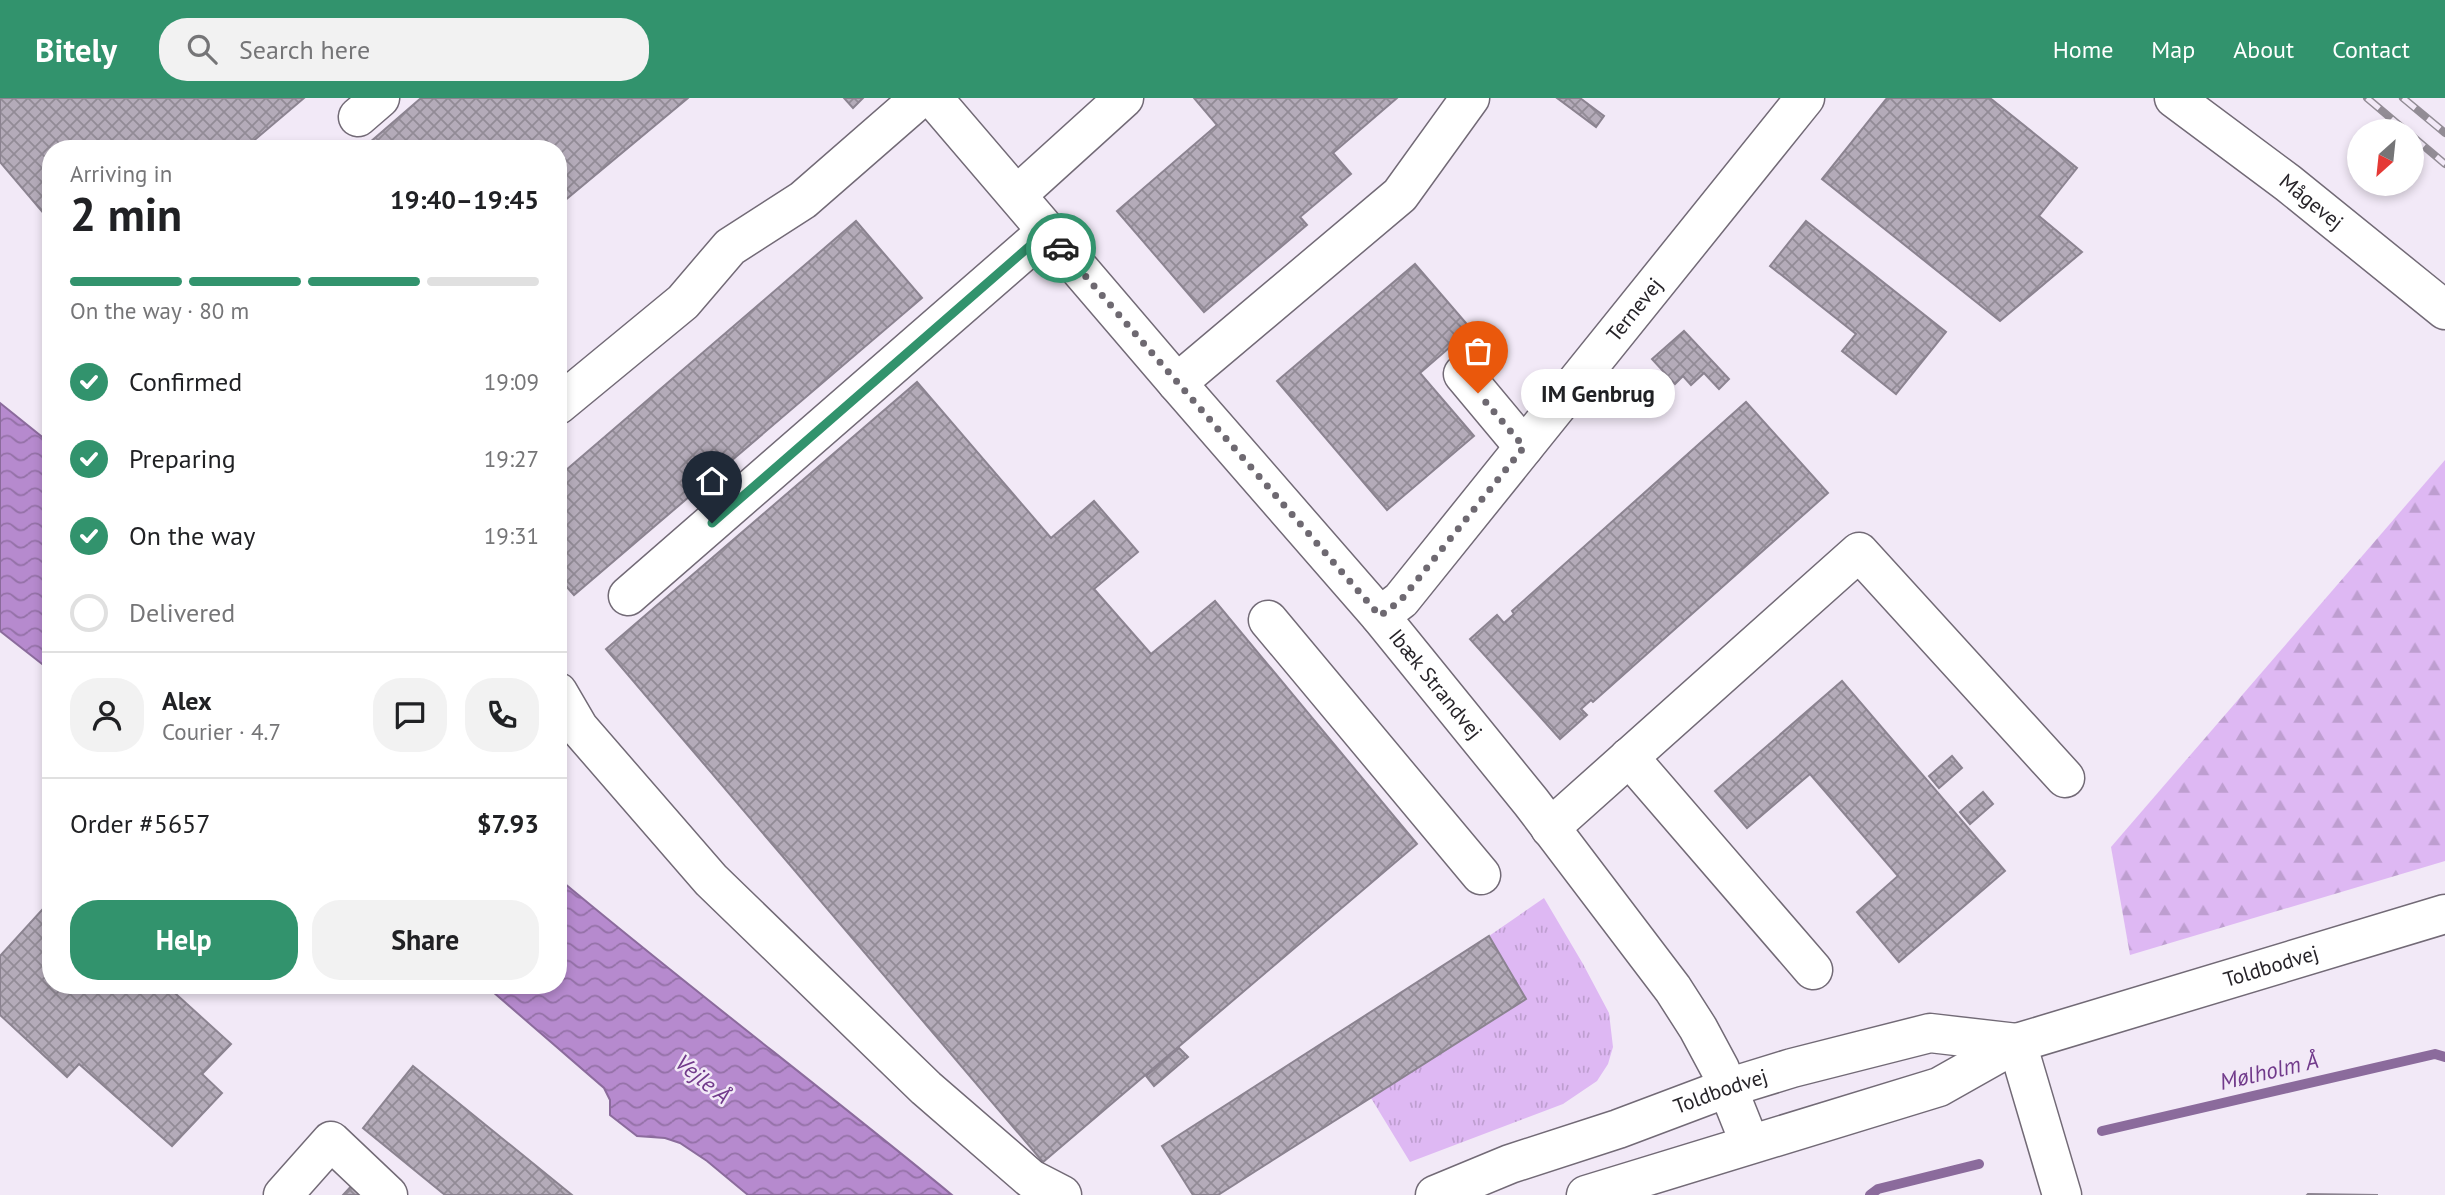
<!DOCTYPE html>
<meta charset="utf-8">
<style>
:root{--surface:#fff;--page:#f2f2f2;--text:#202124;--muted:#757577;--line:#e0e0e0;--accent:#32936d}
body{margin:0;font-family:"PT Sans",sans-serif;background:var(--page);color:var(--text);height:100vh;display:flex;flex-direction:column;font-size:26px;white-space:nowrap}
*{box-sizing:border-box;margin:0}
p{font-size:23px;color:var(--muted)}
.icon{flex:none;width:38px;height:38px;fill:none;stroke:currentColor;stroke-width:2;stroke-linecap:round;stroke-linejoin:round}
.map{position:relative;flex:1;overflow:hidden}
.drawer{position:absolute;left:42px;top:42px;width:525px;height:854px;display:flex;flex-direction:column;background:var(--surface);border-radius:28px;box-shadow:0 4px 10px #0003}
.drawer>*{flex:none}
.needle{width:46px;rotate:207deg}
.tools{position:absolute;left:2347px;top:21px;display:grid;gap:14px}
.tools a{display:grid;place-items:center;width:77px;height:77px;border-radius:50%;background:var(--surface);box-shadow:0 4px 10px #0003;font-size:35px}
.pin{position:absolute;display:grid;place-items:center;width:60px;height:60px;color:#fff;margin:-72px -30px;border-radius:50% 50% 50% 0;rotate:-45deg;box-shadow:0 0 7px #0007}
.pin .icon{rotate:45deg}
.courier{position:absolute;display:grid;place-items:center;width:70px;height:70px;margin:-35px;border:5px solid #32936d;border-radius:50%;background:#fff;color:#222;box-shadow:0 2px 9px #0007}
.bubble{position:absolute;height:49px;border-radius:24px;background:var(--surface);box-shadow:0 4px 10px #0003;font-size:23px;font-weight:700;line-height:49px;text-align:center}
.overview em{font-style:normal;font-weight:700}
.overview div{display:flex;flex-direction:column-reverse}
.overview{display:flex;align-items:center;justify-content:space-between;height:119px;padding:0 28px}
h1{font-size:46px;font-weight:700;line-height:52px}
.bar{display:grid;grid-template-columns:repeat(4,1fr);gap:10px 7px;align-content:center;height:84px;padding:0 28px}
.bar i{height:9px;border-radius:5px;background:var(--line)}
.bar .current{background:var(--accent)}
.bar p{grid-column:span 4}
.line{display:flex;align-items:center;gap:18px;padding:0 28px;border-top:2px solid var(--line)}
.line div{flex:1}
.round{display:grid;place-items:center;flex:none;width:74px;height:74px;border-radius:28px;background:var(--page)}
ol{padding:0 28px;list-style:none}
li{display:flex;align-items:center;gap:21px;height:77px}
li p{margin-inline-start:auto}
li .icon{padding:7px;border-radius:50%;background:var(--accent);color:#fff;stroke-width:4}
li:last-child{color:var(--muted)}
li i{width:38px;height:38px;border:4px solid var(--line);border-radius:50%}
.action{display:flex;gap:14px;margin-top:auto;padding:14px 28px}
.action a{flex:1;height:80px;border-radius:28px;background:var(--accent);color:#fff;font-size:28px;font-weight:700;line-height:80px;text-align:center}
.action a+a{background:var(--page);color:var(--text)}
header{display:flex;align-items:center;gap:42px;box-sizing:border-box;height:98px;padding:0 35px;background:var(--accent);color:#fff}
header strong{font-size:33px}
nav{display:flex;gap:38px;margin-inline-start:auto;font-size:24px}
.search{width:490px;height:63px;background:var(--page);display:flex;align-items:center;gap:18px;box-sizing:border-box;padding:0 24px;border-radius:28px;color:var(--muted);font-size:26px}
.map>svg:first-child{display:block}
.grass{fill:url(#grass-tufts)}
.forest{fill:url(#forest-firs)}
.water{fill:url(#water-waves);stroke:#8b6b9c;stroke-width:2}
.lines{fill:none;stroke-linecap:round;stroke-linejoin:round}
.stream{stroke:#8b6b9c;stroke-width:10}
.building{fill:url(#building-cross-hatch);stroke:#8b8390;stroke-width:2}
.minor-casing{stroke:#726a76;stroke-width:41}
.major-casing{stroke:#726a76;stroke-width:41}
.minor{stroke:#fff;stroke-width:38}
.major{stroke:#fff;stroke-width:38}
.rail-casing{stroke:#928c95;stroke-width:8}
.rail{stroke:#f2e9f7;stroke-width:5;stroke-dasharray:16;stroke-linecap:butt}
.done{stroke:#6e6971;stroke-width:7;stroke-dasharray:0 12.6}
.route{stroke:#32936d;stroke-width:9}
.labels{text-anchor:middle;stroke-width:5;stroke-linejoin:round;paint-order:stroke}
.street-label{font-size:21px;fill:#272429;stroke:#f2e9f7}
.water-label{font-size:23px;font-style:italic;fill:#713a8b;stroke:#f2e9f7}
</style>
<header>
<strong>Bitely</strong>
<div class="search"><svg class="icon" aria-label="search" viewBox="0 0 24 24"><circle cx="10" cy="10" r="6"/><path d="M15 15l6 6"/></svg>Search here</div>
<nav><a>Home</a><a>Map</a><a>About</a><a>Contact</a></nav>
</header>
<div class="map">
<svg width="2445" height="1097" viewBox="0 0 2445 1097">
<defs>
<pattern id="grass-tufts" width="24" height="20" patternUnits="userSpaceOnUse" patternTransform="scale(1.75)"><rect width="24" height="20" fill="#deb8f3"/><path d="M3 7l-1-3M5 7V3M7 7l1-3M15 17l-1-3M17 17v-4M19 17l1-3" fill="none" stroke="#be9ed0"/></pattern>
<pattern id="forest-firs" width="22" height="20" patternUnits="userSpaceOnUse" patternTransform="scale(1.75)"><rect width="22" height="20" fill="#deb8f3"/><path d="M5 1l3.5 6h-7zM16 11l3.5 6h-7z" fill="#be9ed0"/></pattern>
<pattern id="water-waves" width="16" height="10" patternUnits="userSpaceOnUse" patternTransform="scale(1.75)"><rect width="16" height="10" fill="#b68ace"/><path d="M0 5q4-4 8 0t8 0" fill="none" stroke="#9471a7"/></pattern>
<pattern id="building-cross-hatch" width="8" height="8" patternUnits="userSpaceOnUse" patternTransform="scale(1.75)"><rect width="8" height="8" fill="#b4abb9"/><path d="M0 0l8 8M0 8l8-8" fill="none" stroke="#928b96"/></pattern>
</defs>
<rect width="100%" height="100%" fill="#f2e9f7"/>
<polygon class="grass" points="1544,800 1583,866 1609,915 1613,949 1608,966 1597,983 1563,1006 1410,1064 1371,1000 1526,901 1489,838"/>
<polygon class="forest" points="2445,362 2445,763 2130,857 2111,749"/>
<g class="water">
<polygon points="0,305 51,346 51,573 0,533"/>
<path d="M558,780c129,108 264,210 394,317h-204l-41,-34 -27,-18 -15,-5 -28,-2 -27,-21v-15l-6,-12 -119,-103h73z"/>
</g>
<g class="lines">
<g class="stream">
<polyline points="2102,1033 2435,956 2445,959"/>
<polyline points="1870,1097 1878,1091 1979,1066"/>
</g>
</g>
<g class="building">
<polygon points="0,0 304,0 244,51 51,51 51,124 0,64"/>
<polygon points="421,0 688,0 558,108 558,51 372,51 368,46"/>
<polygon points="844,0 863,0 853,10"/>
<polygon points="1194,0 1397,0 1333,55 1351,76 1300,119 1307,127 1204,214 1117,113 1217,27"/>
<polygon points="1557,0 1580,0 1604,18 1596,29"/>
<polygon points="1887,0 1990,0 2077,70 2039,118 2082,154 2000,223 1822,81"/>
<polygon points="856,123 922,200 574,497 558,479 558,379"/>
<polygon points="1806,123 1946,234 1896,296 1842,253 1856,236 1770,168"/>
<polygon points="1415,166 1471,231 1420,275 1474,338 1387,412 1277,283"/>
<polygon points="1684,233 1729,281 1719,291 1704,275 1691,287 1683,278 1675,286 1652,261"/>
<polygon points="917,284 1051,440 1094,403 1138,454 1094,491 1151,556 1215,503 1417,746 1043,1064 606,551"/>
<polygon points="1746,304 1828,395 1593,604 1591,602 1581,611 1587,617 1560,641 1470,541 1497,517 1504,525 1514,516 1512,513"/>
<polygon points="1842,583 2005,773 1899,864 1857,814 1898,778 1810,676 1747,730 1715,693"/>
<polygon points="1952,658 1962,670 1939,690 1929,678"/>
<polygon points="1983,694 1993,706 1970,726 1960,714"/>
<polygon points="51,802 51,887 166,887 231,946 202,976 222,995 172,1048 79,966 67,979 0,917 0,858"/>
<polygon points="1489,838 1526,901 1218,1097 1193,1097 1162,1048"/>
<polygon points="1179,950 1188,959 1154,988 1146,978"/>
<polygon points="413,968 572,1097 445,1097 363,1030"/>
<polygon points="356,1083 371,1097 343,1097"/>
<polygon points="2308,1096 2378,1097 2307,1097"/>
</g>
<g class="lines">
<g class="minor-casing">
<g id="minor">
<path id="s1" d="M933,0l244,285 203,233 151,186 142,187 25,39 22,41 30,75"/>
<path id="s2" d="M2174,0l114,85 157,127"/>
<polyline points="358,19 380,0"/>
<polyline points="1017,97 1124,0"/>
<polyline points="1463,276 1524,349"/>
<polyline points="1177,285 1400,97 1470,0"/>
<polyline points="558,307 683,204 730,149 803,102 920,0"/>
<polyline points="628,498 1047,133"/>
<path id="s3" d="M1380,518l21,-16 404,-502"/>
<polyline points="1268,522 1481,777"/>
<polyline points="558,594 579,630 711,782 926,990 1031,1081 1062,1097"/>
<polyline points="1629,659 1813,872"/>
<polyline points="1550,730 1859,454 2065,680"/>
<polyline points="2017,945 2062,1097"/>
<polyline points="283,1097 331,1043 388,1097"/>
</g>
</g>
<g class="major-casing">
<g id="major">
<path id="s4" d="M1435,1097l75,-31 108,-35 109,-41 65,-20 138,-35 87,10"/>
<path id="s5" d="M1586,1097l353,-108 78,-44 428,-129"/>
</g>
</g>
<use href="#minor" class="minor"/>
<use href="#major" class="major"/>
<g class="rail-casing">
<g id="rail">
<polyline points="2367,0 2406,33"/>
<polyline points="2403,0 2445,35"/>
<polyline points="2412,38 2445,66"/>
</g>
</g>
<use href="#rail" class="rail"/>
</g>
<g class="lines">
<polyline class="done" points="1061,150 1380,518 1401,502 1524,349 1478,295"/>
<polyline class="route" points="712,425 1047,133 1061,150"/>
</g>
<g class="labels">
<g class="street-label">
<text dy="7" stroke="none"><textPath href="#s2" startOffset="172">Mågevej</textPath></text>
<text dy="7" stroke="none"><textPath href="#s3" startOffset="399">Ternevej</textPath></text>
<text dy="7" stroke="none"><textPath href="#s1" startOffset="772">Ibæk Strandvej</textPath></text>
<text dy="7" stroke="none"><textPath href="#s5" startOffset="724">Toldbodvej</textPath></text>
<text dy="7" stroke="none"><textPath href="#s4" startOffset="304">Toldbodvej</textPath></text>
</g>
<g class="water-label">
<text transform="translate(2269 973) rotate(-13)" y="8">Mølholm Å</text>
<text transform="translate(703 981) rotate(39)" y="8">Vejle Å</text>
</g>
</g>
</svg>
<div class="tools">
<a><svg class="needle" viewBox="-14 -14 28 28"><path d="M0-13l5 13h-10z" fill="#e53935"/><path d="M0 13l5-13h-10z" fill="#757577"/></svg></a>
</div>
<div class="pin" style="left:1478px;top:295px;background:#ea580c"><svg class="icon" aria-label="bag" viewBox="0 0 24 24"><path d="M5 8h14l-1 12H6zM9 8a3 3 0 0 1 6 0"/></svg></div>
<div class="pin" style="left:712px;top:425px;background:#1f2937"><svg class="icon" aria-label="home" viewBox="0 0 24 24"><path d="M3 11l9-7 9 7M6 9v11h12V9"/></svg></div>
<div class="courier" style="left:1061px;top:150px"><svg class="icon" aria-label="car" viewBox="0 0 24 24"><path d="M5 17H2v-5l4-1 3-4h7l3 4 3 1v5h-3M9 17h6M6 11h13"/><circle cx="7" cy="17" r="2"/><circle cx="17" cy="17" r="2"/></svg></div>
<div class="bubble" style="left:1521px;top:271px;width:154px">IM Genbrug</div>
<section class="drawer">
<div class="overview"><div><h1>2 min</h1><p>Arriving in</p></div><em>19:40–19:45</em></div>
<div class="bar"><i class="current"></i><i class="current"></i><i class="current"></i><i></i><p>On the way · 80 m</p></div>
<ol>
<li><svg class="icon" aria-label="check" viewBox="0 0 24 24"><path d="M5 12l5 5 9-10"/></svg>Confirmed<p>19:09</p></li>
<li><svg class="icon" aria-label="check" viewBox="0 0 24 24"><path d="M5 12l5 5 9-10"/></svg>Preparing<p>19:27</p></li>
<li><svg class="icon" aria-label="check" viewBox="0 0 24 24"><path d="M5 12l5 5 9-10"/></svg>On the way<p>19:31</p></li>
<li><i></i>Delivered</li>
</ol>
<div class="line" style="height:126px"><a class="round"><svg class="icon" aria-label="person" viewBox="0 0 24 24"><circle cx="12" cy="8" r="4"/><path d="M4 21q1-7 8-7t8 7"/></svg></a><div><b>Alex</b><p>Courier · 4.7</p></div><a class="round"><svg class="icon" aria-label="chat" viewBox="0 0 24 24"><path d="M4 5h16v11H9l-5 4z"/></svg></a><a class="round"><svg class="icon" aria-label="phone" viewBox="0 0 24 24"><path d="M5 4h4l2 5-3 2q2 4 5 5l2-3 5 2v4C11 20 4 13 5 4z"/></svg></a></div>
<div class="line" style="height:91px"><div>Order #5657</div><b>$7.93</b></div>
<div class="action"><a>Help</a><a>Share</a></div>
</section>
</div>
